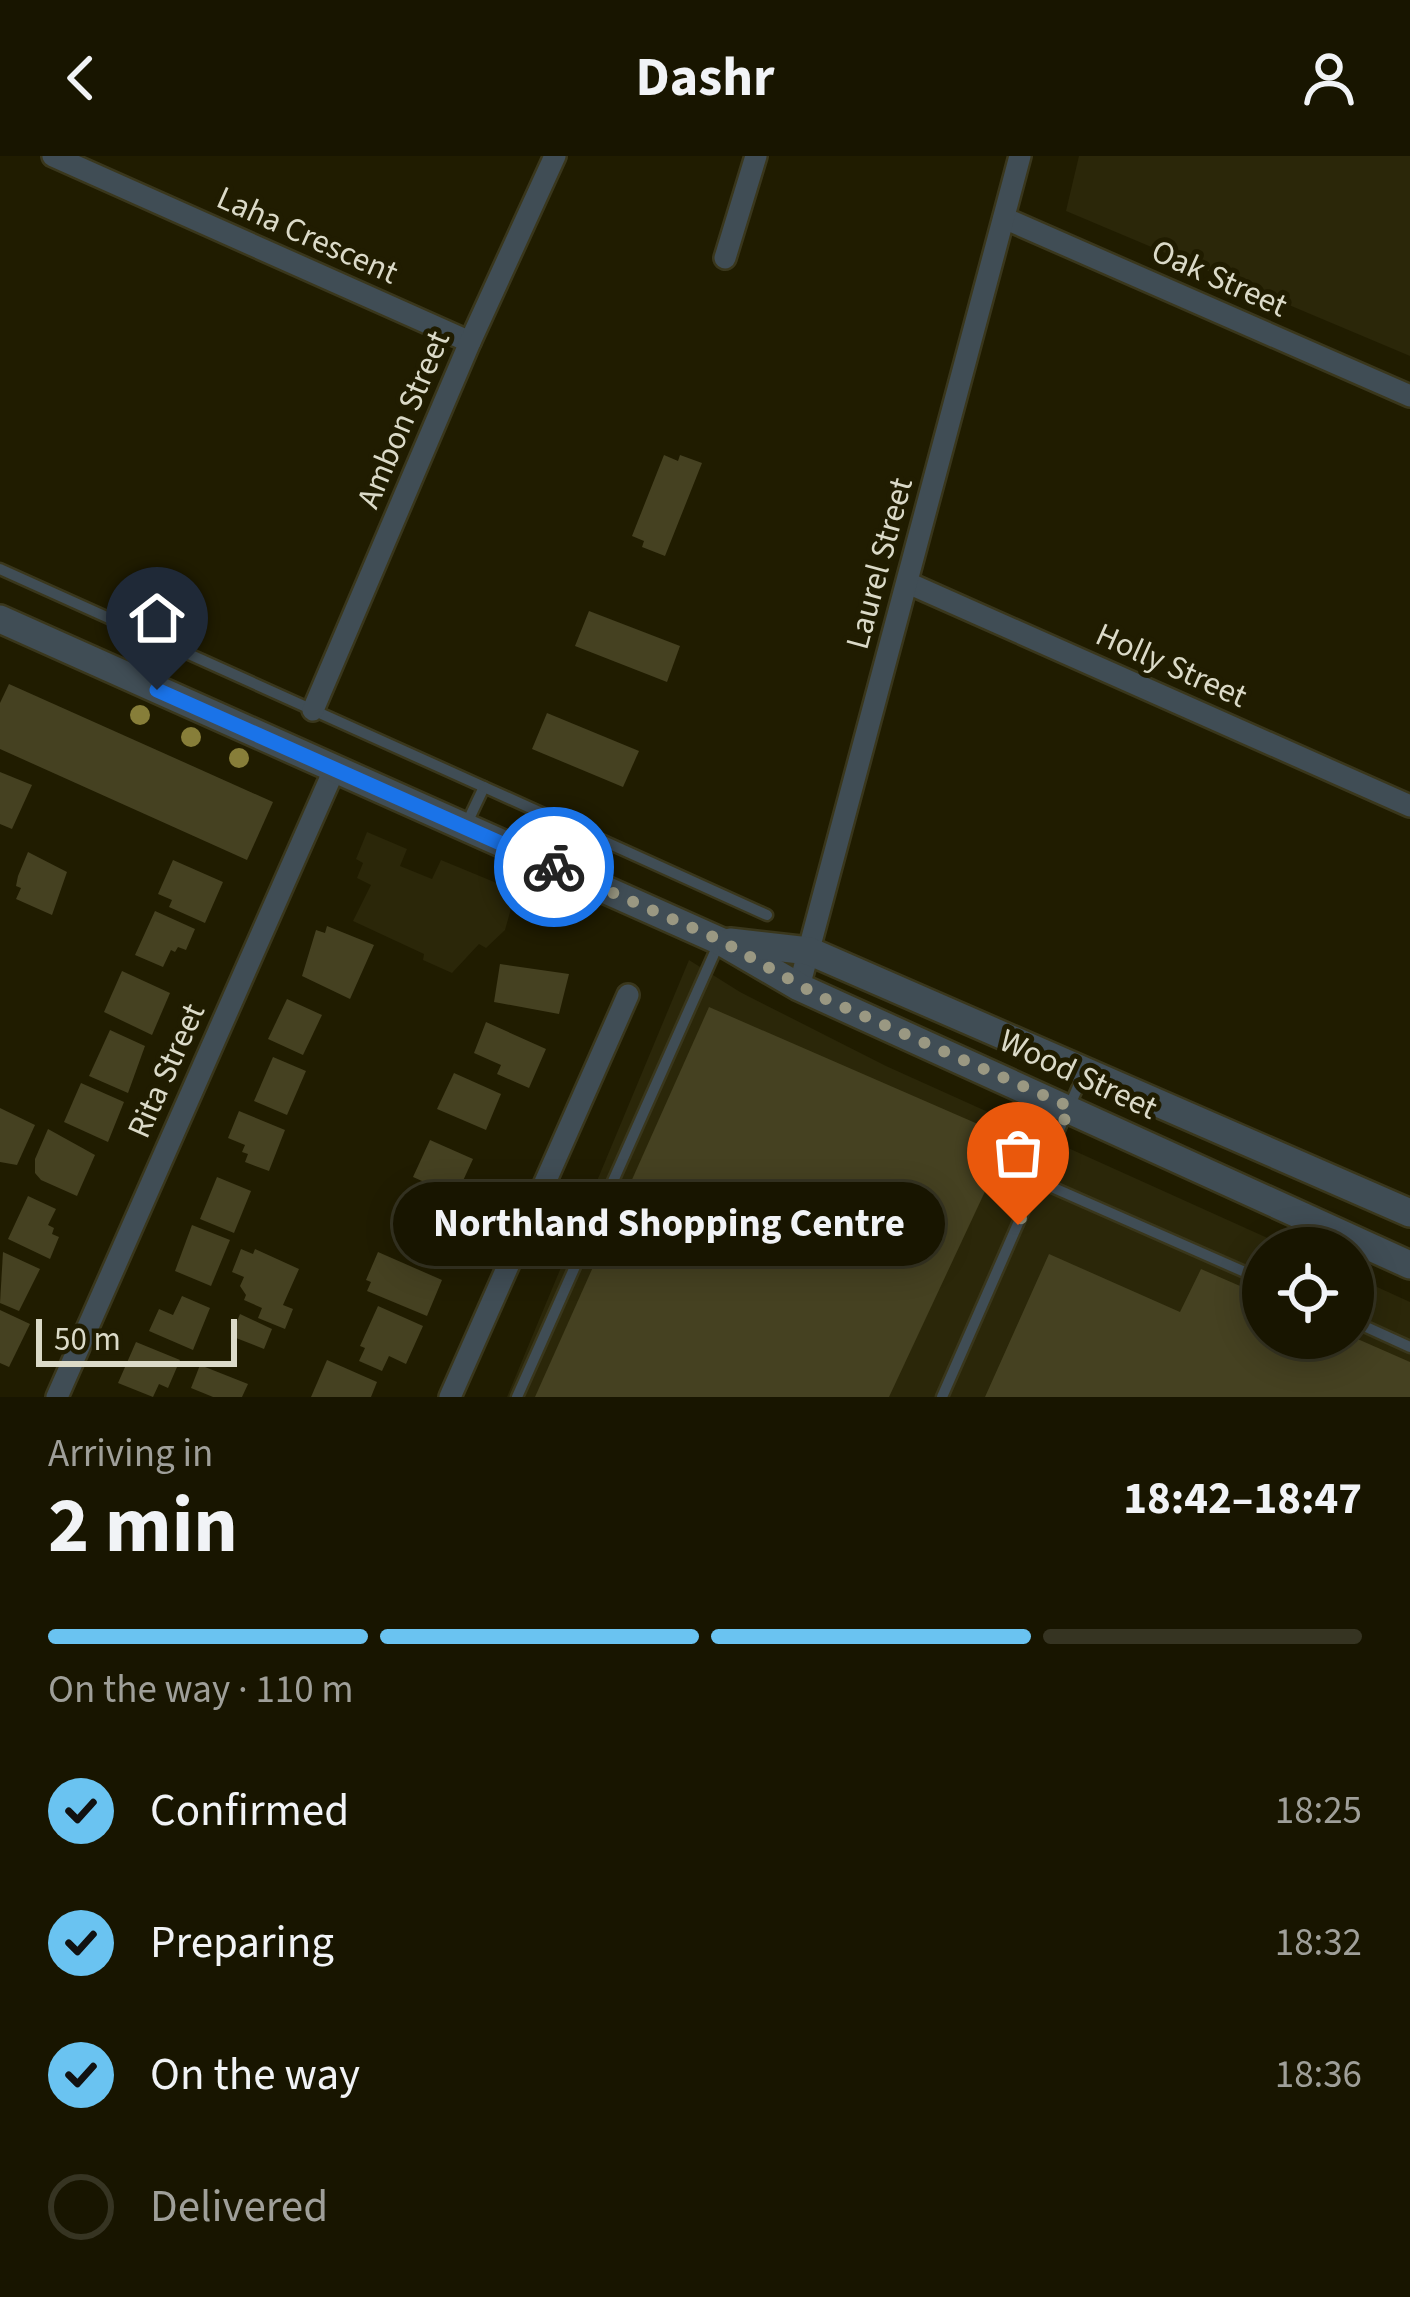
<!DOCTYPE html>
<meta charset="utf-8">
<style>
:root{--surface:#181500;--page:#211e0a;--text:#f1f3f6;--muted:#9f9f99;--line:#363422;--accent:#6ac3f1}
body{margin:0;font-family:"Source Sans 3",sans-serif;background:var(--page);color:var(--text);height:100vh;display:flex;flex-direction:column;font-size:45px;white-space:nowrap}
*{box-sizing:border-box;margin:0}
p{font-size:39px;color:var(--muted)}
.icon{flex:none;width:66px;height:66px;fill:none;stroke:currentColor;stroke-width:2;stroke-linecap:round;stroke-linejoin:round}
.map{position:relative;height:1241px;overflow:hidden}
.sheet{display:flex;flex-direction:column;background:var(--surface);flex:1}
.sheet>*{flex:none}
.buttons{position:absolute;left:1242px;top:1071px;display:grid;gap:24px}
.buttons a{display:grid;place-items:center;width:132px;height:132px;border-radius:50%;background:var(--surface);box-shadow:0 6px 30px #0003,0 0 0 3px var(--line);font-size:60px}
.scale{position:absolute;left:36px;bottom:30px;width:201px;box-sizing:border-box;padding-left:12px;border:6px solid #dbdac8;border-top:0;font-size:33px;line-height:42px;white-space:nowrap;color:#dbdac8;-webkit-text-stroke:9px #201c00;paint-order:stroke}
.pin{position:absolute;display:grid;place-items:center;width:102px;height:102px;color:#fff;margin:-123px -51px;border-radius:50% 50% 50% 0;rotate:-45deg;box-shadow:0 0 12px #0007}
.pin .icon{rotate:45deg}
.courier{position:absolute;display:grid;place-items:center;width:120px;height:120px;margin:-60px;border:9px solid #1a73e8;border-radius:50%;background:#fff;color:#222;box-shadow:0 3px 15px #0007}
.bubble{position:absolute;height:84px;border-radius:42px;background:var(--surface);box-shadow:0 6px 30px #0003,0 0 0 3px var(--line);font-size:39px;font-weight:700;line-height:84px;text-align:center}
.summary em{font-style:normal;font-weight:700}
.summary div{display:flex;flex-direction:column-reverse}
.summary{display:flex;align-items:center;justify-content:space-between;height:204px;padding:0 48px}
h1{font-size:78px;font-weight:700;line-height:90px}
.bar{display:grid;grid-template-columns:repeat(4,1fr);gap:18px 12px;align-content:center;height:144px;padding:0 48px}
.bar i{height:15px;border-radius:9px;background:var(--line)}
.bar .current{background:var(--accent)}
.bar p{grid-column:span 4}
ol{padding:0 48px;list-style:none}
li{display:flex;align-items:center;gap:36px;height:132px}
li p{margin-inline-start:auto}
li .icon{padding:12px;border-radius:50%;background:var(--accent);color:#111;stroke-width:4}
li:last-child{color:var(--muted)}
li i{width:66px;height:66px;border:6px solid var(--line);border-radius:50%}
header{display:flex;justify-content:space-between;align-items:center;height:156px;padding:0 48px;background:var(--surface);font-size:54px;font-weight:700}
.map>svg:first-child{display:block}
.built{fill:#2b2709}
.building{fill:#454121}
.lines{fill:none;stroke-linecap:round;stroke-linejoin:round}
.service-casing{stroke:#3a371c;stroke-width:15}
.minor-casing{stroke:#3a371c;stroke-width:26}
.tertiary-casing{stroke:#3a371c;stroke-width:32}
.service{stroke:#404d55;stroke-width:10}
.minor{stroke:#404d55;stroke-width:21}
.tertiary{stroke:#404d55;stroke-width:27}
.tree{fill:#877e39}
.done{stroke:#9a9882;stroke-width:12;stroke-dasharray:0 21.6}
.route{stroke:#1a73e8;stroke-width:15}
.labels{text-anchor:middle;stroke-width:10;stroke-linejoin:round;paint-order:stroke}
.street-label{font-size:33px;fill:#dbdac8;stroke:#201c00}
</style>
<header><svg class="icon" aria-label="back" viewBox="0 0 24 24"><path d="M15 5l-7 7 7 7"/></svg>Dashr<svg class="icon" aria-label="person" viewBox="0 0 24 24"><circle cx="12" cy="8" r="4"/><path d="M4 21q1-7 8-7t8 7"/></svg></header>
<div class="map">
<svg width="1410" height="1241" viewBox="0 0 1410 1241">
<rect width="100%" height="100%" fill="#201c00"/>
<g class="built">
<polygon points="1079,0 1410,0 1410,200 1066,55"/>
<polygon points="367,676 407,693 400,710 432,723 441,704 516,735 505,774 486,792 479,788 452,817 423,804 424,798 353,765 371,729 357,722 363,707 356,703"/>
<polygon points="689,804 740,836 886,910 1290,1092 1263,1092 1263,1182 1353,1182 1353,1120 1410,1146 1410,1241 507,1241"/>
</g>
<g class="building">
<polygon points="664,299 678,305 680,299 702,307 665,400 642,391 644,385 632,380"/>
<polygon points="589,455 680,490 667,526 575,490"/>
<polygon points="9,528 273,646 247,704 0,593 0,547"/>
<polygon points="547,557 639,595 623,631 532,593"/>
<polygon points="0,616 32,629 12,673 0,668"/>
<polygon points="28,696 67,716 52,759 16,743 21,732 16,730 18,720"/>
<polygon points="173,704 223,726 205,767 169,751 172,744 158,738"/>
<polygon points="155,755 195,773 186,794 178,791 175,796 171,794 163,811 135,799"/>
<polygon points="327,770 374,789 350,843 302,820 316,774 325,777"/>
<polygon points="500,808 569,818 559,858 494,846"/>
<polygon points="122,815 170,837 152,879 104,856"/>
<polygon points="287,843 322,859 303,899 268,883"/>
<polygon points="709,851 1010,982 889,1241 535,1241"/>
<polygon points="486,866 546,893 529,932 497,918 501,909 474,897"/>
<polygon points="110,874 145,890 128,937 89,920"/>
<polygon points="273,901 306,915 287,959 254,945"/>
<polygon points="454,917 501,938 486,974 437,953"/>
<polygon points="81,927 124,946 108,986 64,966"/>
<polygon points="0,952 35,969 17,1009 0,1006"/>
<polygon points="239,955 285,974 269,1015 245,1006 248,998 242,996 245,989 228,982"/>
<polygon points="48,973 95,999 77,1040 41,1024 35,1017 35,1003"/>
<polygon points="430,984 473,1003 456,1040 413,1021"/>
<polygon points="217,1021 251,1035 234,1077 200,1063"/>
<polygon points="419,1039 477,1065 460,1102 403,1076"/>
<polygon points="28,1040 56,1053 48,1069 54,1072 52,1078 59,1081 50,1103 8,1083"/>
<polygon points="192,1069 230,1084 211,1130 175,1115"/>
<polygon points="241,1093 253,1098 255,1093 299,1113 283,1149 293,1153 285,1173 258,1162 262,1152 244,1144 246,1139 240,1130 244,1121 232,1116"/>
<polygon points="3,1096 40,1113 19,1155 0,1147"/>
<polygon points="378,1096 442,1124 427,1160 367,1135 371,1126 366,1124"/>
<polygon points="1049,1098 1180,1156 1201,1113 1263,1140 1263,1182 1353,1181 1410,1206 1410,1241 985,1241"/>
<polygon points="182,1140 210,1152 193,1194 149,1175 159,1153 173,1159"/>
<polygon points="378,1150 423,1170 406,1208 389,1200 382,1215 359,1205 365,1192 360,1190"/>
<polygon points="0,1154 30,1168 9,1211 0,1207"/>
<polygon points="240,1158 272,1173 264,1193 231,1180"/>
<polygon points="136,1186 180,1204 168,1232 159,1228 153,1241 118,1227"/>
<polygon points="327,1204 377,1226 371,1241 311,1241"/>
<polygon points="200,1209 248,1228 242,1241 213,1241 191,1232"/>
</g>
<g class="lines">
<g class="service-casing">
<g id="service">
<polyline points="0,413 484,631 466,669"/>
<polyline points="484,631 767,759"/>
<polyline points="1038,1025 1263,1124"/>
<polyline points="1353,1165 1410,1191"/>
<polyline points="517,1241 718,789"/>
<polyline points="942,1241 1084,917"/>
</g>
</g>
<g class="minor-casing">
<g id="minor">
<polyline points="53,0 470,186"/>
<polyline points="1004,62 1410,240"/>
<polyline points="725,102 756,0"/>
<polyline points="908,427 1410,650"/>
<polyline points="313,554 470,186 555,0"/>
<polyline points="799,831 1020,0"/>
<polyline points="57,1241 334,614"/>
<polyline points="450,1241 628,839"/>
</g>
</g>
<g class="tertiary-casing">
<g id="tertiary">
<polyline points="0,463 720,785 799,831 1410,1109"/>
<polyline points="730,786 809,795 1410,1057"/>
</g>
</g>
<use href="#service" class="service"/>
<use href="#minor" class="minor"/>
<use href="#tertiary" class="tertiary"/>
</g>
<g class="tree">
<circle cx="140" cy="559" r="10"/>
<circle cx="191" cy="581" r="10"/>
<circle cx="239" cy="602" r="10"/>
</g>
<g class="lines">
<polyline class="done" points="554,711 720,784 821,841 1070,951 1018,1069"/>
<polyline class="route" points="157,534 554,711"/>
</g>
<g class="labels">
<g class="street-label">
<text transform="translate(308 78) rotate(24)" y="12">Laha Crescent</text>
<text transform="translate(1220 121) rotate(24)" y="12">Oak Street</text>
<text transform="translate(402 263) rotate(-67)" y="12">Ambon Street</text>
<text transform="translate(878 407) rotate(-75)" y="12">Laurel Street</text>
<text transform="translate(1172 508) rotate(24)" y="12">Holly Street</text>
<text transform="translate(165 914) rotate(-66)" y="12">Rita Street</text>
<text transform="translate(1079 917) rotate(25)" y="12">Wood Street</text>
</g>
</g>
</svg>
<div class="buttons">
<a><svg class="icon" aria-label="locate" viewBox="0 0 24 24"><circle cx="12" cy="12" r="6"/><path d="M12 2v4M12 18v4M2 12h4M18 12h4"/></svg></a>
</div>
<div class="scale">50 m</div>
<div class="pin" style="left:1018px;top:1069px;background:#ea580c"><svg class="icon" aria-label="bag" viewBox="0 0 24 24"><path d="M5 8h14l-1 12H6zM9 8a3 3 0 0 1 6 0"/></svg></div>
<div class="pin" style="left:157px;top:534px;background:#1f2937"><svg class="icon" aria-label="home" viewBox="0 0 24 24"><path d="M3 11l9-7 9 7M6 9v11h12V9"/></svg></div>
<div class="courier" style="left:554px;top:711px"><svg class="icon" aria-label="bike" viewBox="0 0 24 24"><circle cx="6" cy="16" r="4"/><circle cx="18" cy="16" r="4"/><path d="M6 16l4-8h5l3 8M10 8l3 8H6M13 5h3"/></svg></div>
<div class="bubble" style="left:393px;top:1026px;width:552px">Northland Shopping Centre</div>
</div>
<section class="sheet">
<div class="summary"><div><h1>2 min</h1><p>Arriving in</p></div><em>18:42–18:47</em></div>
<div class="bar"><i class="current"></i><i class="current"></i><i class="current"></i><i></i><p>On the way · 110 m</p></div>
<ol>
<li><svg class="icon" aria-label="check" viewBox="0 0 24 24"><path d="M5 12l5 5 9-10"/></svg>Confirmed<p>18:25</p></li>
<li><svg class="icon" aria-label="check" viewBox="0 0 24 24"><path d="M5 12l5 5 9-10"/></svg>Preparing<p>18:32</p></li>
<li><svg class="icon" aria-label="check" viewBox="0 0 24 24"><path d="M5 12l5 5 9-10"/></svg>On the way<p>18:36</p></li>
<li><i></i>Delivered</li>
</ol>
</section>
